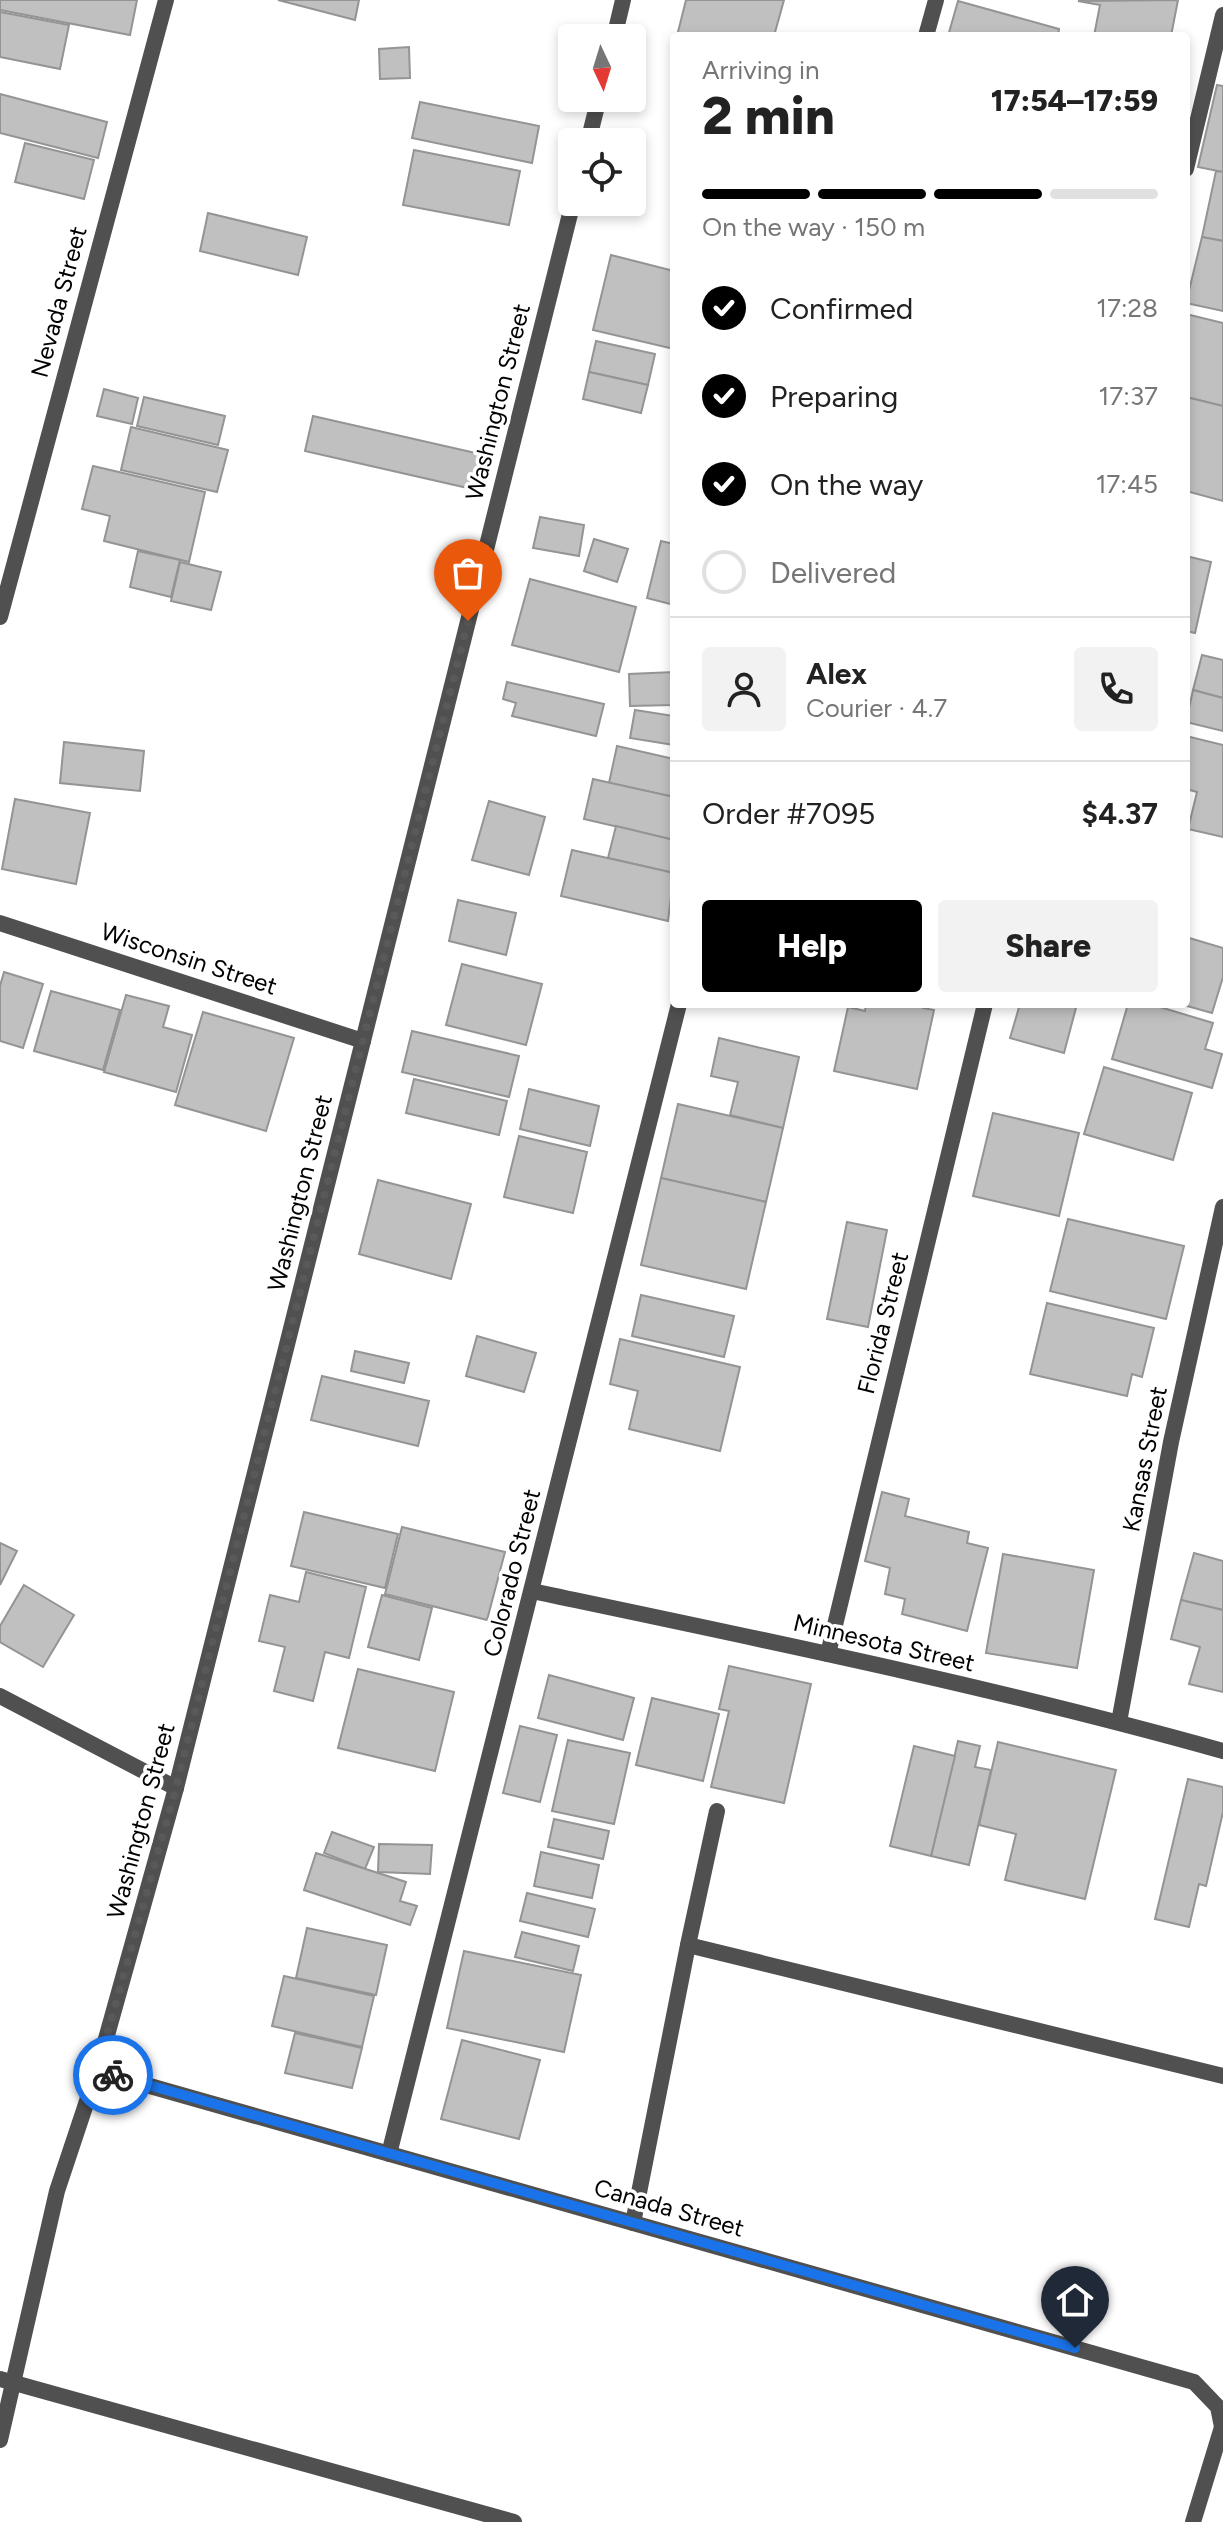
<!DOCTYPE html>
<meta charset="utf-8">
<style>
:root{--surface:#fff;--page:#f2f2f2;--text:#222;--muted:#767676;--line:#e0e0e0;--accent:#000}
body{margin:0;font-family:Figtree,sans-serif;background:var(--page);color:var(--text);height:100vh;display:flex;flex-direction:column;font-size:30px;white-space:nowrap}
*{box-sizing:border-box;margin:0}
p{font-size:26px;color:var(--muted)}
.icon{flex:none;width:44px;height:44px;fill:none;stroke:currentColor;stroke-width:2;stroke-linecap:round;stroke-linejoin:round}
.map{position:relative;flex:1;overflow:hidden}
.sheet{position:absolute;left:670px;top:32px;width:520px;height:976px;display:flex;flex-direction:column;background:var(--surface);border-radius:8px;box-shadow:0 4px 12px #0003}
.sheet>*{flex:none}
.needle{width:52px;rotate:176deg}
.fabs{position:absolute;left:558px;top:24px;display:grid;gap:16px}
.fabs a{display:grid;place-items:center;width:88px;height:88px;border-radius:8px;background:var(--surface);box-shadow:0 4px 12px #0003;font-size:40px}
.pin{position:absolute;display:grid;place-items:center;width:68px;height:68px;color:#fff;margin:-82px -34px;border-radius:50% 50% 50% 0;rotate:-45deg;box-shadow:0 0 8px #0007}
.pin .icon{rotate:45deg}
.courier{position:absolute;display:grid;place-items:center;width:80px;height:80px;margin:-40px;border:6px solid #1a73e8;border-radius:50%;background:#fff;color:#222;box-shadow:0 2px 10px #0007}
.head em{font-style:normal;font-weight:800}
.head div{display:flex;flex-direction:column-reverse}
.head{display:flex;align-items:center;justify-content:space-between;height:136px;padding:0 32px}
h1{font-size:52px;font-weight:800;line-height:60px}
.bar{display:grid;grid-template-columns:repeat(4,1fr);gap:12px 8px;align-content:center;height:96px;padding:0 32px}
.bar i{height:10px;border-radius:6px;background:var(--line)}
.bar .active{background:var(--accent)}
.bar p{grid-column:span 4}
.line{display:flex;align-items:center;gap:20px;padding:0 32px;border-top:2px solid var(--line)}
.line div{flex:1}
.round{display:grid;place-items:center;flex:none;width:84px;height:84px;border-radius:8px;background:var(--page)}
ol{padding:0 32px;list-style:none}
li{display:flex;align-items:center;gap:24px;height:88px}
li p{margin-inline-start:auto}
li .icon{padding:8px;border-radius:50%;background:var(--accent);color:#fff;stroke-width:4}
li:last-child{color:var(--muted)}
li i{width:44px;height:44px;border:4px solid var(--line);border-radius:50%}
.primary-button{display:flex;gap:16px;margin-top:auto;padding:16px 32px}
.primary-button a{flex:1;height:92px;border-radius:8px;background:var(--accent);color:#fff;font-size:32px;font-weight:800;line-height:92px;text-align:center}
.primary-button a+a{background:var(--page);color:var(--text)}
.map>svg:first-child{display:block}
.building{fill:#c0c0c0;stroke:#949494;stroke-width:2}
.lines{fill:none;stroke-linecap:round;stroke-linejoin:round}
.minor{stroke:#505050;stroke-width:16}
.done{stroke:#595959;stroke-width:8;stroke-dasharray:0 14.4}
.route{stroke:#1a73e8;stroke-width:10}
.labels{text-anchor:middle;stroke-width:7;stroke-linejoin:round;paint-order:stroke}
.street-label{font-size:24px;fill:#000;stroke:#fff}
</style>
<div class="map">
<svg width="1223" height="2522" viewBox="0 0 1223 2522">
<rect width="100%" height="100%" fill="#fff"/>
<g class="building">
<polygon points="0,0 137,0 130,35 0,10"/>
<polygon points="278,0 359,0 355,20"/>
<polygon points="686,0 784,0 774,36 677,36"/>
<polygon points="1178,0 1171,36 1094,36 1100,5 1078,1"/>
<polygon points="958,1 1059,29 1058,36 948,36"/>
<polygon points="0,12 69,25 60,69 0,57"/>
<polygon points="409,47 410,78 380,79 379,49"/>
<polygon points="1217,85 1223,86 1223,172 1198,167"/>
<polygon points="0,94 107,122 98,158 0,133"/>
<polygon points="420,102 539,126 532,163 412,138"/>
<polygon points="25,143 94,160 84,199 15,182"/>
<polygon points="414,150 520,171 509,225 403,205"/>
<polygon points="1216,171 1223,172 1223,241 1202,237"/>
<polygon points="208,213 307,237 298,275 200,251"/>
<polygon points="1202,237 1223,241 1223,311 1186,303"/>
<polygon points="611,255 674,271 674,349 593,330"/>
<polygon points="1186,314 1223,323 1223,406 1186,397"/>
<polygon points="596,341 655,354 648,385 589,372"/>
<polygon points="589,372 648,385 641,413 583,399"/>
<polygon points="104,389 138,398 132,424 97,416"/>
<polygon points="144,397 225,416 218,445 137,426"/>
<polygon points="1186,397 1223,406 1223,501 1186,491"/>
<polygon points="313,416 480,454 472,489 305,451"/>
<polygon points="131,427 228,450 217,492 121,470"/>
<polygon points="93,466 205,492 189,562 104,541 110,516 82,509"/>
<polygon points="540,517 584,525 579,556 533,548"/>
<polygon points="594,539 628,549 617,582 584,571"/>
<polygon points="661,541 674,544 674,605 647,598"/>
<polygon points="138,551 180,560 171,597 130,587"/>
<polygon points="1186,556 1211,562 1195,633 1186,631"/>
<polygon points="180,562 221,572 211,610 171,601"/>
<polygon points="530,579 636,607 619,672 512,645"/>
<polygon points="1202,655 1223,660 1223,698 1193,690"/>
<polygon points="674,672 674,705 630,706 629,674"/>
<polygon points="507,682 604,704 596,736 512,716 516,703 503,699"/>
<polygon points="1193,690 1223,698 1223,731 1186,722"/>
<polygon points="635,710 674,716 674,745 630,738"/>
<polygon points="1186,736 1223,745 1223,837 1188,829 1197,792 1186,789"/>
<polygon points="64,742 144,751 140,791 60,783"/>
<polygon points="617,746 674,759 674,797 609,783"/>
<polygon points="593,779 674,797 674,840 584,819"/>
<polygon points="15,799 90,813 76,884 2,869"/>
<polygon points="489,801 545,817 529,875 472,860"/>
<polygon points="616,826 674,840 674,873 608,858"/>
<polygon points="572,850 674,873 668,921 561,896"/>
<polygon points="458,900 516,913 506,955 449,941"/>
<polygon points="1186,937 1223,948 1223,977 1212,1013 1180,1004 1186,1004"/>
<polygon points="462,964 542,984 526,1045 446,1025"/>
<polygon points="4,972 43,984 23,1048 0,1041 0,986"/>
<polygon points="51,991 120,1010 103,1070 34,1051"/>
<polygon points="126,995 169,1006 163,1027 192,1035 176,1092 104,1072"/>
<polygon points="866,1004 924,1004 923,1008 934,1010 917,1089 834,1071 848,1007 865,1011"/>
<polygon points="1020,1004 1077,1004 1064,1053 1010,1038"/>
<polygon points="1128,1004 1150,1004 1213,1023 1205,1049 1222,1054 1212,1088 1112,1059"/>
<polygon points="203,1012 294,1038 266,1131 175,1105"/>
<polygon points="412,1031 519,1056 509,1097 402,1072"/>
<polygon points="719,1038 799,1057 783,1128 730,1115 738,1082 711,1076"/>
<polygon points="1104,1067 1192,1093 1173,1160 1084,1134"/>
<polygon points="414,1079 507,1101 499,1135 406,1113"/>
<polygon points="529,1089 599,1106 590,1146 520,1129"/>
<polygon points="678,1104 783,1128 766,1202 661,1178"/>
<polygon points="993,1113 1079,1133 1059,1216 973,1196"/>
<polygon points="519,1136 587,1152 573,1213 504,1197"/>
<polygon points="661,1178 766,1202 746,1289 641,1265"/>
<polygon points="378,1180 471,1204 451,1279 359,1254"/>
<polygon points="1068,1219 1184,1246 1166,1319 1050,1291"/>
<polygon points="847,1222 887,1230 868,1327 827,1319"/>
<polygon points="641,1295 734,1316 724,1357 632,1336"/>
<polygon points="1047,1303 1154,1328 1142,1377 1132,1374 1127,1396 1030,1374"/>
<polygon points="477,1336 536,1353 524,1392 466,1376"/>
<polygon points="620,1339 740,1367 720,1451 629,1429 638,1391 610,1384"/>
<polygon points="355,1351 409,1363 404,1383 351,1371"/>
<polygon points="322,1376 429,1401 418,1446 311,1420"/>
<polygon points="882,1492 909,1499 905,1516 969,1532 967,1543 988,1548 967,1631 902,1614 905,1599 885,1594 890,1568 865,1561"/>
<polygon points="304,1512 398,1534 385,1588 291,1566"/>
<polygon points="402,1527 505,1552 487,1620 385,1594"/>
<polygon points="0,1543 17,1551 0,1585"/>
<polygon points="1194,1553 1223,1561 1223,1610 1181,1600"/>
<polygon points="1003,1554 1094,1570 1077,1668 986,1653"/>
<polygon points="306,1572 366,1587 349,1658 325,1652 313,1701 274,1691 285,1647 259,1641 270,1595 299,1602"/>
<polygon points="24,1585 74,1615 43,1667 0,1642 0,1626"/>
<polygon points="382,1595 432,1608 419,1660 368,1647"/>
<polygon points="1181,1600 1223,1610 1223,1692 1189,1684 1200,1647 1171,1639"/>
<polygon points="729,1666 811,1684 784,1803 711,1787 729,1711 719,1709"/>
<polygon points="358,1669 454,1692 435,1771 338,1748"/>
<polygon points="549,1675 634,1698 623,1740 538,1718"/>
<polygon points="652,1698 719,1714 703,1781 636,1765"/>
<polygon points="520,1726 557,1735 540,1802 503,1793"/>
<polygon points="568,1740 630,1753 614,1824 552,1811"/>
<polygon points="958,1741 980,1746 975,1767 991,1770 969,1865 931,1856"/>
<polygon points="998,1742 1116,1770 1085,1899 1005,1880 1016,1834 979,1825"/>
<polygon points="914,1746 955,1756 931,1856 890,1846"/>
<polygon points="1188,1779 1223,1787 1223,1812 1206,1886 1199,1884 1189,1927 1155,1919"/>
<polygon points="554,1819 609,1831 603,1859 548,1847"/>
<polygon points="332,1832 374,1847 365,1869 324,1853"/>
<polygon points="379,1844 432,1845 430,1874 378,1872"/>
<polygon points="541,1852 599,1865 592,1898 534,1886"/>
<polygon points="316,1853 406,1882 400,1901 417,1906 410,1925 304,1890"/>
<polygon points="527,1893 595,1909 588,1937 520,1921"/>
<polygon points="307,1928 387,1945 376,1995 296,1978"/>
<polygon points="522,1932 579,1946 573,1971 515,1957"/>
<polygon points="464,1951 581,1975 564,2052 447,2028"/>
<polygon points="284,1976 374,1996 362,2047 272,2026"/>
<polygon points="295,2033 362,2048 352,2088 285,2073"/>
<polygon points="462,2040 540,2060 519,2139 441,2119"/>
</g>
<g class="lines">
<g class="minor">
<polyline points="926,36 936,0"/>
<polyline points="614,38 623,0"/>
<polyline points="588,142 599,98"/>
<polyline points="1186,169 1223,15"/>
<polyline points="0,617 166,0"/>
<polyline points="0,923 363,1041"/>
<path d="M532,1591c232,49 463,96 691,160"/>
<polyline points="828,1654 985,1004"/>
<polyline points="0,1696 176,1788"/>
<polyline points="1119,1722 1171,1442 1223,1207"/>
<polyline points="688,1945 717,1811"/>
<polyline points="97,2071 1194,2382 1218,2407 1222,2427 1193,2522"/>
<polyline points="389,2154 679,1004"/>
<polyline points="633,2223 688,1945 1223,2076"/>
<polyline points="0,2379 514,2522"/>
<polyline points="0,2440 57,2191 97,2071 176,1788 573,202"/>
</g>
</g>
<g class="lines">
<polyline class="done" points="113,2075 97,2071 176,1788 468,621"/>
<polyline class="route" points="113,2075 1075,2348"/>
</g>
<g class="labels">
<g class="street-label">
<text transform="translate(59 302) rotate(-75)" y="8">Nevada Street</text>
<text transform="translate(498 402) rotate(-76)" y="8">Washington Street</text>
<text transform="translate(189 959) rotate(18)" y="8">Wisconsin Street</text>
<text transform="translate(300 1193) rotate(-76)" y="8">Washington Street</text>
<text transform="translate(883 1323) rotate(-76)" y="8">Florida Street</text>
<text transform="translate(1145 1459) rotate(-79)" y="8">Kansas Street</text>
<text transform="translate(512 1573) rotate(-76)" y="8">Colorado Street</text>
<text transform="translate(884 1643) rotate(13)" y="8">Minnesota Street</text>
<text transform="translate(141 1821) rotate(-75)" y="8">Washington Street</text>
<text transform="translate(669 2208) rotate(16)" y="8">Canada Street</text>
</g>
</g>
</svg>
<div class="fabs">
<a><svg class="needle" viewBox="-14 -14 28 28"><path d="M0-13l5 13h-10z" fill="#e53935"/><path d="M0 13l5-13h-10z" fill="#767676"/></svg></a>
<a><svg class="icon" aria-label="locate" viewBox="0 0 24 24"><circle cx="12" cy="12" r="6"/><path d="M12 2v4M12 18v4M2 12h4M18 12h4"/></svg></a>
</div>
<div class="pin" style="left:468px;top:621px;background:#ea580c"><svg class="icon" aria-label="bag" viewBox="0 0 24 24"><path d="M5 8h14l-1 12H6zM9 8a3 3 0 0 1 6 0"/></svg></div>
<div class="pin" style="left:1075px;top:2348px;background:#1f2937"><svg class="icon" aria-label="home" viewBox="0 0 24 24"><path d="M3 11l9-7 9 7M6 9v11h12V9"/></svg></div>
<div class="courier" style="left:113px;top:2075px"><svg class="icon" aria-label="bike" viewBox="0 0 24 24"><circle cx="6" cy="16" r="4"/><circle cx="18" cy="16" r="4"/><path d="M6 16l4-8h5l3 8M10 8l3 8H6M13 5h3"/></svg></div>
<section class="sheet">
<div class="head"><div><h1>2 min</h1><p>Arriving in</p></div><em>17:54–17:59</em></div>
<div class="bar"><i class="active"></i><i class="active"></i><i class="active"></i><i></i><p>On the way · 150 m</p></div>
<ol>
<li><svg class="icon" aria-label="check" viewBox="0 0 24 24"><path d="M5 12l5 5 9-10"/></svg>Confirmed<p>17:28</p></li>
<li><svg class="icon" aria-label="check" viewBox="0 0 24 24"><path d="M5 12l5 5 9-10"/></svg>Preparing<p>17:37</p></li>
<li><svg class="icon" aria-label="check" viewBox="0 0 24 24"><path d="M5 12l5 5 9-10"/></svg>On the way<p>17:45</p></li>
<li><i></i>Delivered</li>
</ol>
<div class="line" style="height:144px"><a class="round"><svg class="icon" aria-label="person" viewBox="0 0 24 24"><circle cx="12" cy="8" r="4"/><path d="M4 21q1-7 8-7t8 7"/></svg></a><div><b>Alex</b><p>Courier · 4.7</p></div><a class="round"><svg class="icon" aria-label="phone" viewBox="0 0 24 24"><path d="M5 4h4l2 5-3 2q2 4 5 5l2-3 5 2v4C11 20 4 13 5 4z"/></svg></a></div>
<div class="line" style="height:104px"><div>Order #7095</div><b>$4.37</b></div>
<div class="primary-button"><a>Help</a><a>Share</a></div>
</section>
</div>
